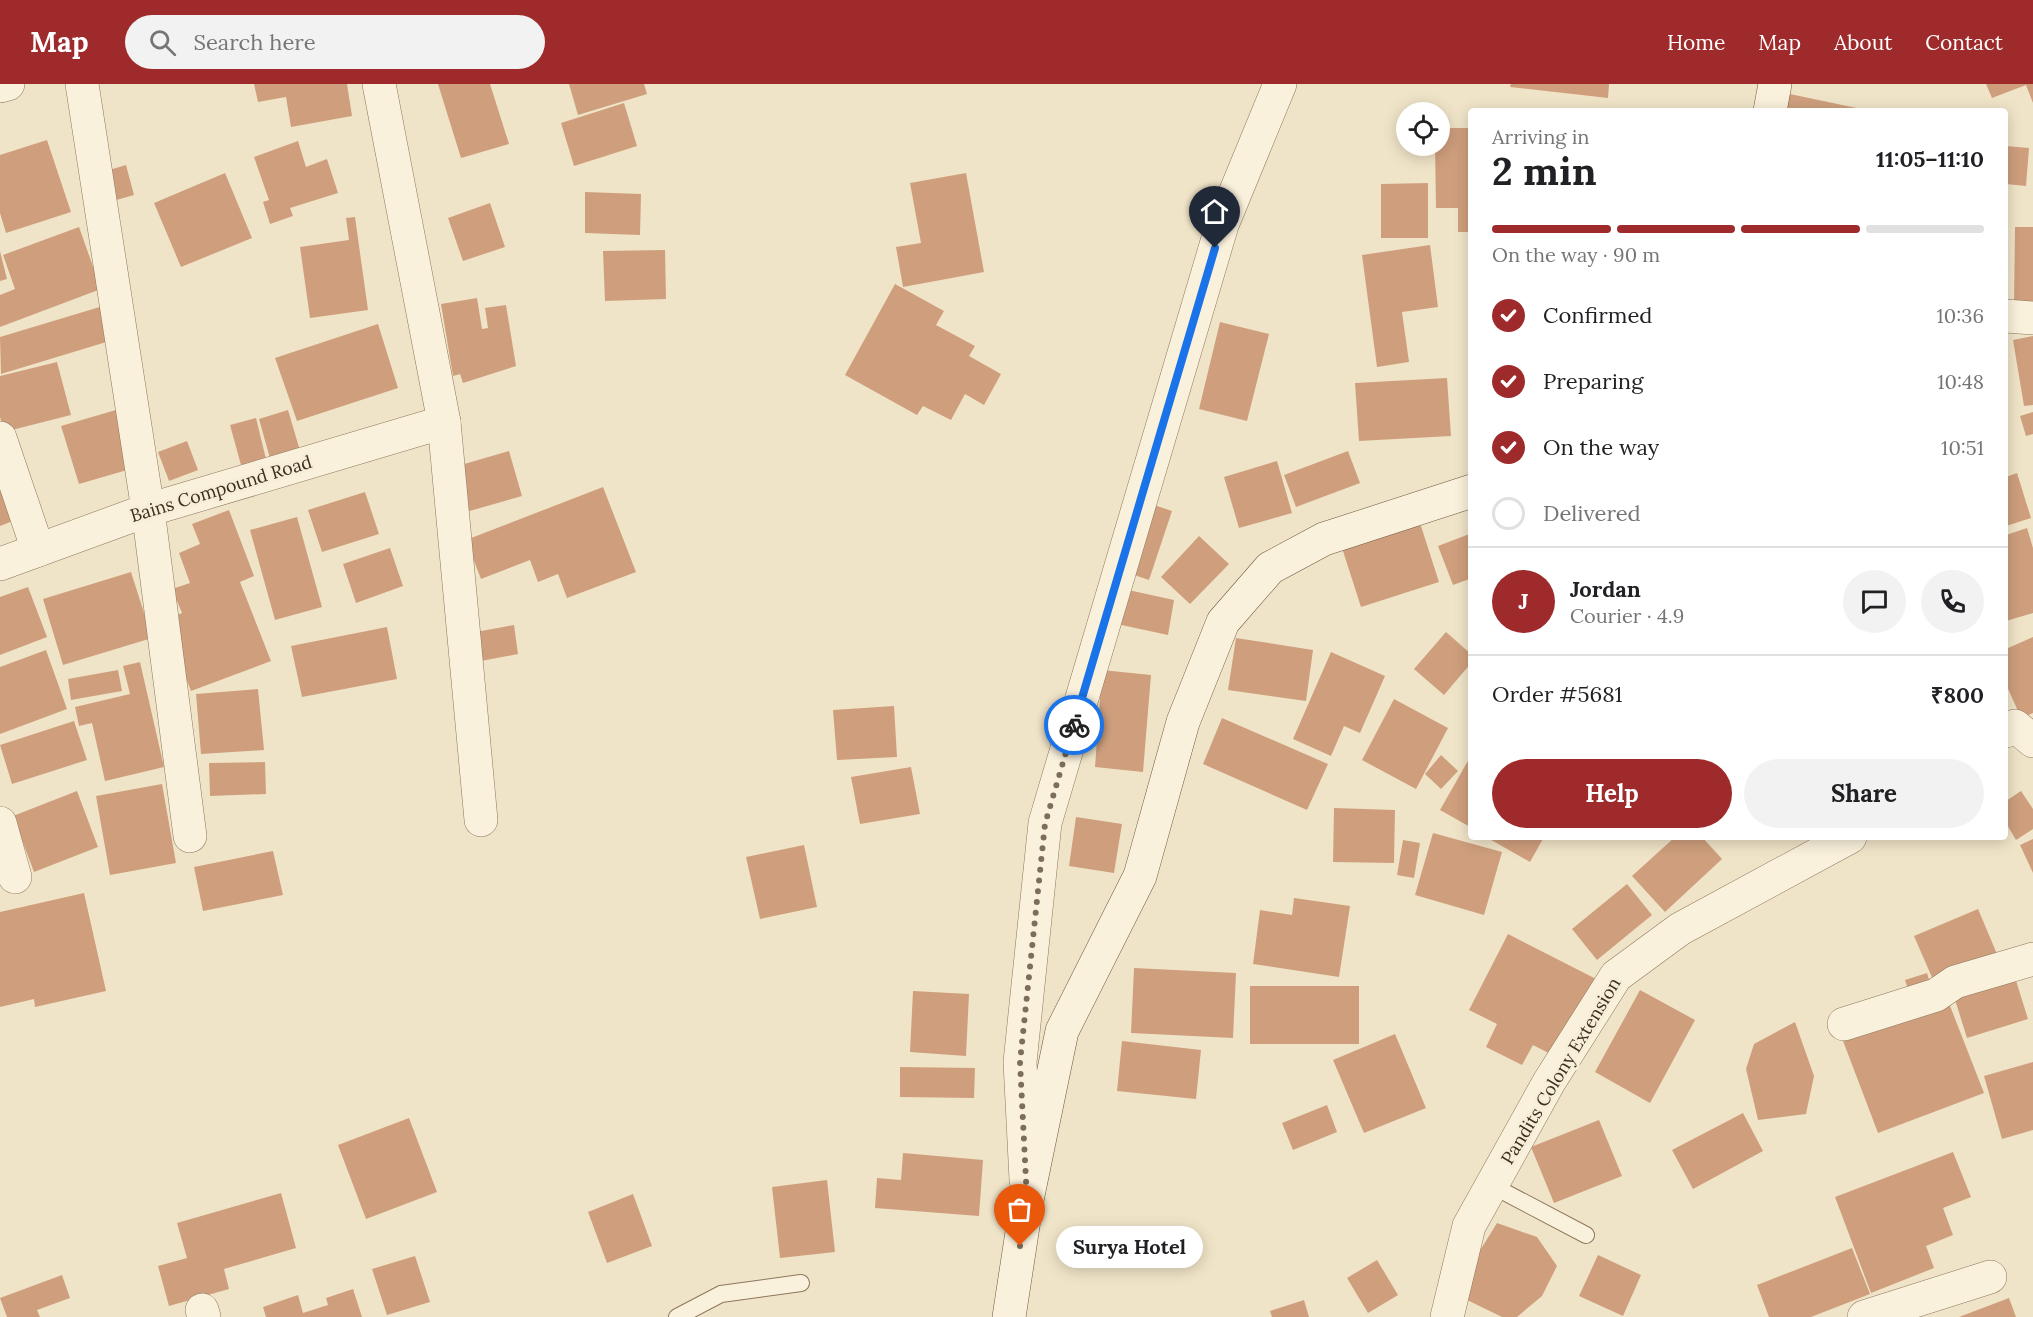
<!DOCTYPE html>
<meta charset="utf-8">
<style>
:root{--surface:#fff;--page:#f2f2f2;--text:#202124;--muted:#757577;--line:#e0e0e0;--accent:#9e2a2b}
body{margin:0;font-family:Lora,serif;background:var(--page);color:var(--text);height:100vh;display:flex;flex-direction:column;font-size:22px;white-space:nowrap}
*{box-sizing:border-box;margin:0}
p{font-size:20px;color:var(--muted)}
.icon{flex:none;width:33px;height:33px;fill:none;stroke:currentColor;stroke-width:2;stroke-linecap:round;stroke-linejoin:round}
.map{position:relative;flex:1;overflow:hidden}
.side{position:absolute;left:1468px;top:24px;width:540px;height:732px;display:flex;flex-direction:column;background:var(--surface);border-radius:6px;box-shadow:0 3px 15px #0003}
.side>*{flex:none}
.fabs{position:absolute;left:1396px;top:18px;display:grid;gap:12px}
.fabs a{display:grid;place-items:center;width:54px;height:54px;border-radius:50%;background:var(--surface);box-shadow:0 3px 15px #0003;font-size:30px}
.pin{position:absolute;display:grid;place-items:center;width:51px;height:51px;color:#fff;margin:-62px -26px;border-radius:50% 50% 50% 0;rotate:-45deg;box-shadow:0 0 6px #0007}
.pin .icon{rotate:45deg}
.courier{position:absolute;display:grid;place-items:center;width:60px;height:60px;margin:-30px;border:4px solid #1a73e8;border-radius:50%;background:#fff;color:#222;box-shadow:0 2px 8px #0007}
.bubble{position:absolute;height:42px;border-radius:21px;background:var(--surface);box-shadow:0 3px 15px #0003;font-size:20px;font-weight:700;line-height:42px;text-align:center}
.headline em{font-style:normal;font-weight:700}
.headline div{display:flex;flex-direction:column-reverse}
.headline{display:flex;align-items:center;justify-content:space-between;height:102px;padding:0 24px}
h1{font-size:39px;font-weight:700;line-height:45px}
.bar{display:grid;grid-template-columns:repeat(4,1fr);gap:9px 6px;align-content:center;height:72px;padding:0 24px}
.bar i{height:8px;border-radius:4px;background:var(--line)}
.bar .current{background:var(--accent)}
.bar p{grid-column:span 4}
.line{display:flex;align-items:center;gap:15px;padding:0 24px;border-top:2px solid var(--line)}
.line div{flex:1}
.round{display:grid;place-items:center;flex:none;width:63px;height:63px;border-radius:32px;background:var(--page)}
ol{padding:0 24px;list-style:none}
li{display:flex;align-items:center;gap:18px;height:66px}
li p{margin-inline-start:auto}
li .icon{padding:6px;border-radius:50%;background:var(--accent);color:#fff;stroke-width:4}
li:last-child{color:var(--muted)}
li i{width:33px;height:33px;border:3px solid var(--line);border-radius:50%}
.action{display:flex;gap:12px;margin-top:auto;padding:12px 24px}
.action a{flex:1;height:69px;border-radius:36px;background:var(--accent);color:#fff;font-size:24px;font-weight:700;line-height:69px;text-align:center}
.action a+a{background:var(--page);color:var(--text)}
header{display:flex;align-items:center;gap:36px;box-sizing:border-box;height:84px;padding:0 30px;background:var(--accent);color:#fff}
header strong{font-size:28px}
nav{display:flex;gap:33px;margin-inline-start:auto;font-size:21px}
.search{width:420px;height:54px;background:var(--page);display:flex;align-items:center;gap:15px;box-sizing:border-box;padding:0 21px;border-radius:33px;color:var(--muted);font-size:22px}
.map>svg:first-child{display:block}
.building{fill:#cf9f7d}
.lines{fill:none;stroke-linecap:round;stroke-linejoin:round}
.lane-casing{stroke:#8d765c;stroke-width:18}
.street-casing{stroke:#8d765c;stroke-width:34}
.secondary-casing{stroke:#6f573f;stroke-width:34}
.lane{stroke:#faf1dc;stroke-width:16}
.street{stroke:#faf1dc;stroke-width:33}
.secondary{stroke:#faf1dc;stroke-width:33}
.done{stroke:#7c6e5b;stroke-width:6;stroke-dasharray:0 10.8}
.route{stroke:#1a73e8;stroke-width:8}
.labels{text-anchor:middle;stroke-width:6;stroke-linejoin:round;paint-order:stroke}
.street-label{font-size:18px;fill:#3d2e20;stroke:#f7eed8}
</style>
<header>
<strong>Map</strong>
<div class="search"><svg class="icon" aria-label="search" viewBox="0 0 24 24"><circle cx="10" cy="10" r="6"/><path d="M15 15l6 6"/></svg>Search here</div>
<nav><a>Home</a><a>Map</a><a>About</a><a>Contact</a></nav>
</header>
<div class="map">
<svg width="2033" height="1233" viewBox="0 0 2033 1233">
<rect width="100%" height="100%" fill="#f0e4c8"/>
<g class="building">
<polygon points="254,0 347,0 352,32 291,43 286,13 258,18"/>
<polygon points="438,0 490,0 509,60 461,74"/>
<polygon points="569,0 644,0 647,10 578,31"/>
<polygon points="1511,0 1609,0 1608,14 1510,3"/>
<polygon points="1986,0 2033,0 2033,19 2026,1 1992,14"/>
<polygon points="1790,10 1866,26 1866,27 1786,27"/>
<polygon points="624,19 637,62 574,82 561,39"/>
<polygon points="1440,44 1472,44 1472,148 1458,148 1458,124 1436,124 1435,62 1440,62"/>
<polygon points="47,56 71,128 6,149 0,129 0,71"/>
<polygon points="298,57 306,83 327,75 338,109 290,124 293,132 270,140 263,118 269,116 254,73"/>
<polygon points="2006,62 2029,64 2026,102 2006,100"/>
<polygon points="126,81 134,111 113,117 106,87"/>
<polygon points="225,89 252,154 181,183 154,119"/>
<polygon points="966,89 984,188 903,203 896,163 921,159 910,99"/>
<polygon points="1428,99 1428,154 1381,154 1381,100"/>
<polygon points="585,108 641,110 640,151 585,149"/>
<polygon points="490,119 505,163 463,177 448,134"/>
<polygon points="355,133 368,226 310,234 300,163 349,156 346,134"/>
<polygon points="79,143 101,205 0,243 0,211 15,205 3,171"/>
<polygon points="2015,143 2033,143 2033,220 2014,220"/>
<polygon points="1430,161 1438,223 1402,228 1409,278 1377,283 1362,171"/>
<polygon points="665,166 666,215 605,217 603,167"/>
<polygon points="0,167 7,195 0,197"/>
<polygon points="895,200 944,227 936,241 975,262 969,272 1001,290 984,321 965,310 951,336 923,322 917,331 845,291"/>
<polygon points="477,214 482,245 488,244 485,224 506,221 516,282 463,299 460,290 453,292 441,220"/>
<polygon points="103,222 113,256 1,290 0,253"/>
<polygon points="1220,238 1269,250 1247,337 1199,325"/>
<polygon points="378,240 398,304 297,337 275,274"/>
<polygon points="2033,252 2033,321 2024,322 2013,256"/>
<polygon points="57,278 71,331 4,348 0,333 0,292"/>
<polygon points="1447,294 1451,352 1359,357 1355,299"/>
<polygon points="116,326 134,384 79,400 61,342"/>
<polygon points="288,326 301,370 271,378 259,335"/>
<polygon points="2033,328 2033,350 2026,352 2020,332"/>
<polygon points="256,334 266,375 241,381 230,341"/>
<polygon points="187,357 198,386 169,397 158,368"/>
<polygon points="509,367 522,412 466,428 454,383"/>
<polygon points="1348,367 1360,399 1296,423 1284,391"/>
<polygon points="1277,377 1292,429 1239,444 1224,393"/>
<polygon points="0,388 18,435 0,442"/>
<polygon points="2017,389 2031,434 2006,442 2006,393"/>
<polygon points="603,403 636,488 567,514 558,490 538,498 530,476 481,495 466,456"/>
<polygon points="365,408 379,450 322,468 308,426"/>
<polygon points="1145,418 1172,427 1149,496 1122,487"/>
<polygon points="229,426 254,492 240,498 271,577 191,607 164,537 182,529 172,505 190,499 179,469 200,460 192,440"/>
<polygon points="297,433 322,523 275,536 250,446"/>
<polygon points="1420,439 1439,498 1361,523 1342,464"/>
<polygon points="2027,444 2033,464 2033,529 2006,537 2006,451"/>
<polygon points="1472,449 1472,494 1453,501 1438,462"/>
<polygon points="1199,452 1229,480 1190,520 1161,493"/>
<polygon points="390,464 403,502 356,519 343,480"/>
<polygon points="131,488 152,554 63,581 43,515"/>
<polygon points="28,503 47,553 0,571 0,513"/>
<polygon points="1119,504 1174,516 1168,551 1112,539"/>
<polygon points="514,541 518,570 481,577 476,548"/>
<polygon points="387,543 397,595 302,613 291,562"/>
<polygon points="1446,548 1472,571 1472,578 1444,611 1414,585"/>
<polygon points="2033,553 2033,629 2021,634 2006,600 2006,565"/>
<polygon points="1236,554 1313,566 1306,617 1228,606"/>
<polygon points="46,566 67,625 0,650 0,583"/>
<polygon points="1331,568 1385,592 1360,649 1344,642 1331,672 1293,655"/>
<polygon points="140,578 164,683 105,697 92,639 79,642 75,623 130,610 123,582"/>
<polygon points="118,586 122,607 71,616 68,595"/>
<polygon points="1102,586 1151,591 1143,688 1095,683"/>
<polygon points="258,605 264,666 201,670 196,610"/>
<polygon points="1394,615 1448,644 1416,705 1362,676"/>
<polygon points="894,622 897,673 837,676 833,626"/>
<polygon points="1222,634 1328,680 1307,726 1203,680"/>
<polygon points="74,637 87,676 12,700 0,661"/>
<polygon points="1441,671 1458,687 1441,705 1425,690"/>
<polygon points="1469,675 1472,676 1472,744 1440,726"/>
<polygon points="265,678 266,710 210,712 209,679"/>
<polygon points="911,683 920,730 860,740 851,693"/>
<polygon points="162,700 176,779 110,791 96,712"/>
<polygon points="77,707 98,763 34,788 13,732"/>
<polygon points="2021,707 2033,725 2033,745 2016,756 2006,739 2006,717"/>
<polygon points="1334,724 1395,726 1394,779 1333,778"/>
<polygon points="1076,733 1122,740 1114,789 1069,782"/>
<polygon points="1433,749 1502,768 1484,831 1415,811"/>
<polygon points="1486,753 1544,753 1530,778"/>
<polygon points="1675,753 1702,753 1722,775 1665,828 1632,792"/>
<polygon points="2033,755 2033,789 2020,761"/>
<polygon points="1403,756 1420,759 1414,794 1397,791"/>
<polygon points="804,761 817,823 760,835 746,773"/>
<polygon points="273,767 283,811 203,827 194,783"/>
<polygon points="1627,800 1652,831 1597,876 1572,845"/>
<polygon points="84,809 106,907 35,923 34,915 0,923 0,828"/>
<polygon points="1294,814 1350,822 1339,893 1253,880 1260,826 1292,831"/>
<polygon points="1978,825 1997,870 1934,898 1914,852"/>
<polygon points="1508,850 1602,898 1562,976 1533,961 1522,981 1486,963 1497,940 1469,926"/>
<polygon points="1134,884 1236,889 1233,954 1131,949"/>
<polygon points="2013,887 2028,935 1967,954 1952,906"/>
<polygon points="1927,889 1934,911 1912,917 1905,896"/>
<rect x="1250" y="902" width="109" height="58"/>
<polygon points="1640,906 1695,936 1650,1019 1595,988"/>
<polygon points="913,907 969,910 966,972 910,968"/>
<polygon points="1945,909 1984,1009 1878,1049 1840,949"/>
<polygon points="1795,938 1814,992 1806,1030 1758,1036 1746,985 1754,960"/>
<polygon points="1395,950 1426,1024 1364,1049 1333,976"/>
<polygon points="1122,957 1201,966 1196,1015 1117,1007"/>
<polygon points="2033,978 2033,1046 2002,1055 1984,992"/>
<polygon points="900,983 975,984 974,1014 900,1013"/>
<polygon points="1327,1021 1337,1048 1293,1066 1282,1039"/>
<polygon points="1743,1029 1763,1067 1693,1105 1672,1066"/>
<polygon points="409,1034 437,1108 366,1135 338,1061"/>
<polygon points="1599,1036 1622,1092 1554,1119 1531,1063"/>
<polygon points="1953,1068 1971,1113 1943,1124 1953,1151 1926,1162 1934,1184 1871,1209 1835,1113"/>
<polygon points="903,1069 983,1076 979,1132 875,1124 877,1094 901,1096"/>
<polygon points="827,1096 835,1168 780,1174 772,1103"/>
<polygon points="281,1109 296,1164 224,1185 229,1205 169,1222 158,1182 187,1174 177,1139"/>
<polygon points="633,1110 652,1162 607,1179 588,1128"/>
<polygon points="1497,1139 1537,1153 1557,1182 1542,1212 1517,1233 1502,1233 1463,1214 1471,1181"/>
<polygon points="1852,1164 1870,1210 1811,1233 1769,1233 1757,1201"/>
<polygon points="1598,1171 1641,1191 1623,1232 1579,1212"/>
<polygon points="415,1172 430,1218 387,1231 372,1185"/>
<polygon points="1377,1176 1398,1211 1368,1229 1347,1194"/>
<polygon points="62,1191 70,1214 37,1226 40,1233 7,1233 0,1214"/>
<polygon points="353,1205 362,1233 266,1233 263,1223 298,1211 303,1229 328,1221 326,1214"/>
<polygon points="2009,1214 2016,1233 1959,1233"/>
<polygon points="1304,1216 1309,1233 1272,1233 1270,1227"/>
</g>
<g class="lines">
<g class="lane-casing">
<g id="lane">
<polyline points="1491,1101 1586,1151"/>
<polyline points="677,1233 721,1210 801,1199"/>
</g>
</g>
<g class="street-casing">
<g id="street">
<polyline points="82,0 148,426 190,752"/>
<polyline points="379,0 444,338 481,736"/>
<polyline points="0,2 8,0"/>
<polyline points="2006,232 2033,234"/>
<polyline points="0,354 38,466"/>
<polyline points="0,480 148,426 444,338"/>
<polyline points="2006,647 2015,642 2033,657"/>
<polyline points="0,739 15,793"/>
<polyline points="1844,940 1936,911 1955,898 2033,875"/>
<polyline points="1026,1096 1020,978 1045,739 1222,141 1280,0"/>
<polyline points="202,1226 204,1233"/>
<polyline points="1447,1233 1469,1142 1549,998 1616,892 1680,845 1850,753"/>
<polyline points="1864,1233 1990,1193"/>
</g>
</g>
<g class="secondary-casing">
<g id="secondary">
<polyline points="1770,27 1775,0"/>
<polyline points="1009,1233 1027,1116 1062,947 1140,792 1183,638 1223,538 1270,484 1324,455 1472,407"/>
</g>
</g>
<use href="#lane" class="lane"/>
<use href="#street" class="street"/>
<use href="#secondary" class="secondary"/>
</g>
<g class="lines">
<polyline class="done" points="1020,1162 1027,1116 1020,978 1045,740 1074,641"/>
<polyline class="route" points="1074,641 1215,164"/>
</g>
<g class="labels">
<g class="street-label">
<text transform="translate(221 405) rotate(-17)" y="6">Bains Compound Road</text>
<text transform="translate(1561 987) rotate(-59)" y="6">Pandits Colony Extension</text>
</g>
</g>
</svg>
<div class="fabs">
<a><svg class="icon" aria-label="locate" viewBox="0 0 24 24"><circle cx="12" cy="12" r="6"/><path d="M12 2v4M12 18v4M2 12h4M18 12h4"/></svg></a>
</div>
<div class="pin" style="left:1020px;top:1162px;background:#ea580c"><svg class="icon" aria-label="bag" viewBox="0 0 24 24"><path d="M5 8h14l-1 12H6zM9 8a3 3 0 0 1 6 0"/></svg></div>
<div class="pin" style="left:1215px;top:164px;background:#1f2937"><svg class="icon" aria-label="home" viewBox="0 0 24 24"><path d="M3 11l9-7 9 7M6 9v11h12V9"/></svg></div>
<div class="courier" style="left:1074px;top:641px"><svg class="icon" aria-label="bike" viewBox="0 0 24 24"><circle cx="6" cy="16" r="4"/><circle cx="18" cy="16" r="4"/><path d="M6 16l4-8h5l3 8M10 8l3 8H6M13 5h3"/></svg></div>
<div class="bubble" style="left:1056px;top:1142px;width:147px">Surya Hotel</div>
<section class="side">
<div class="headline"><div><h1>2 min</h1><p>Arriving in</p></div><em>11:05–11:10</em></div>
<div class="bar"><i class="current"></i><i class="current"></i><i class="current"></i><i></i><p>On the way · 90 m</p></div>
<ol>
<li><svg class="icon" aria-label="check" viewBox="0 0 24 24"><path d="M5 12l5 5 9-10"/></svg>Confirmed<p>10:36</p></li>
<li><svg class="icon" aria-label="check" viewBox="0 0 24 24"><path d="M5 12l5 5 9-10"/></svg>Preparing<p>10:48</p></li>
<li><svg class="icon" aria-label="check" viewBox="0 0 24 24"><path d="M5 12l5 5 9-10"/></svg>On the way<p>10:51</p></li>
<li><i></i>Delivered</li>
</ol>
<div class="line" style="height:108px"><b class="round" style="background:var(--accent);color:#fff">J</b><div><b>Jordan</b><p>Courier · 4.9</p></div><a class="round"><svg class="icon" aria-label="chat" viewBox="0 0 24 24"><path d="M4 5h16v11H9l-5 4z"/></svg></a><a class="round"><svg class="icon" aria-label="phone" viewBox="0 0 24 24"><path d="M5 4h4l2 5-3 2q2 4 5 5l2-3 5 2v4C11 20 4 13 5 4z"/></svg></a></div>
<div class="line" style="height:78px"><div>Order #5681</div><b>₹800</b></div>
<div class="action"><a>Help</a><a>Share</a></div>
</section>
</div>
